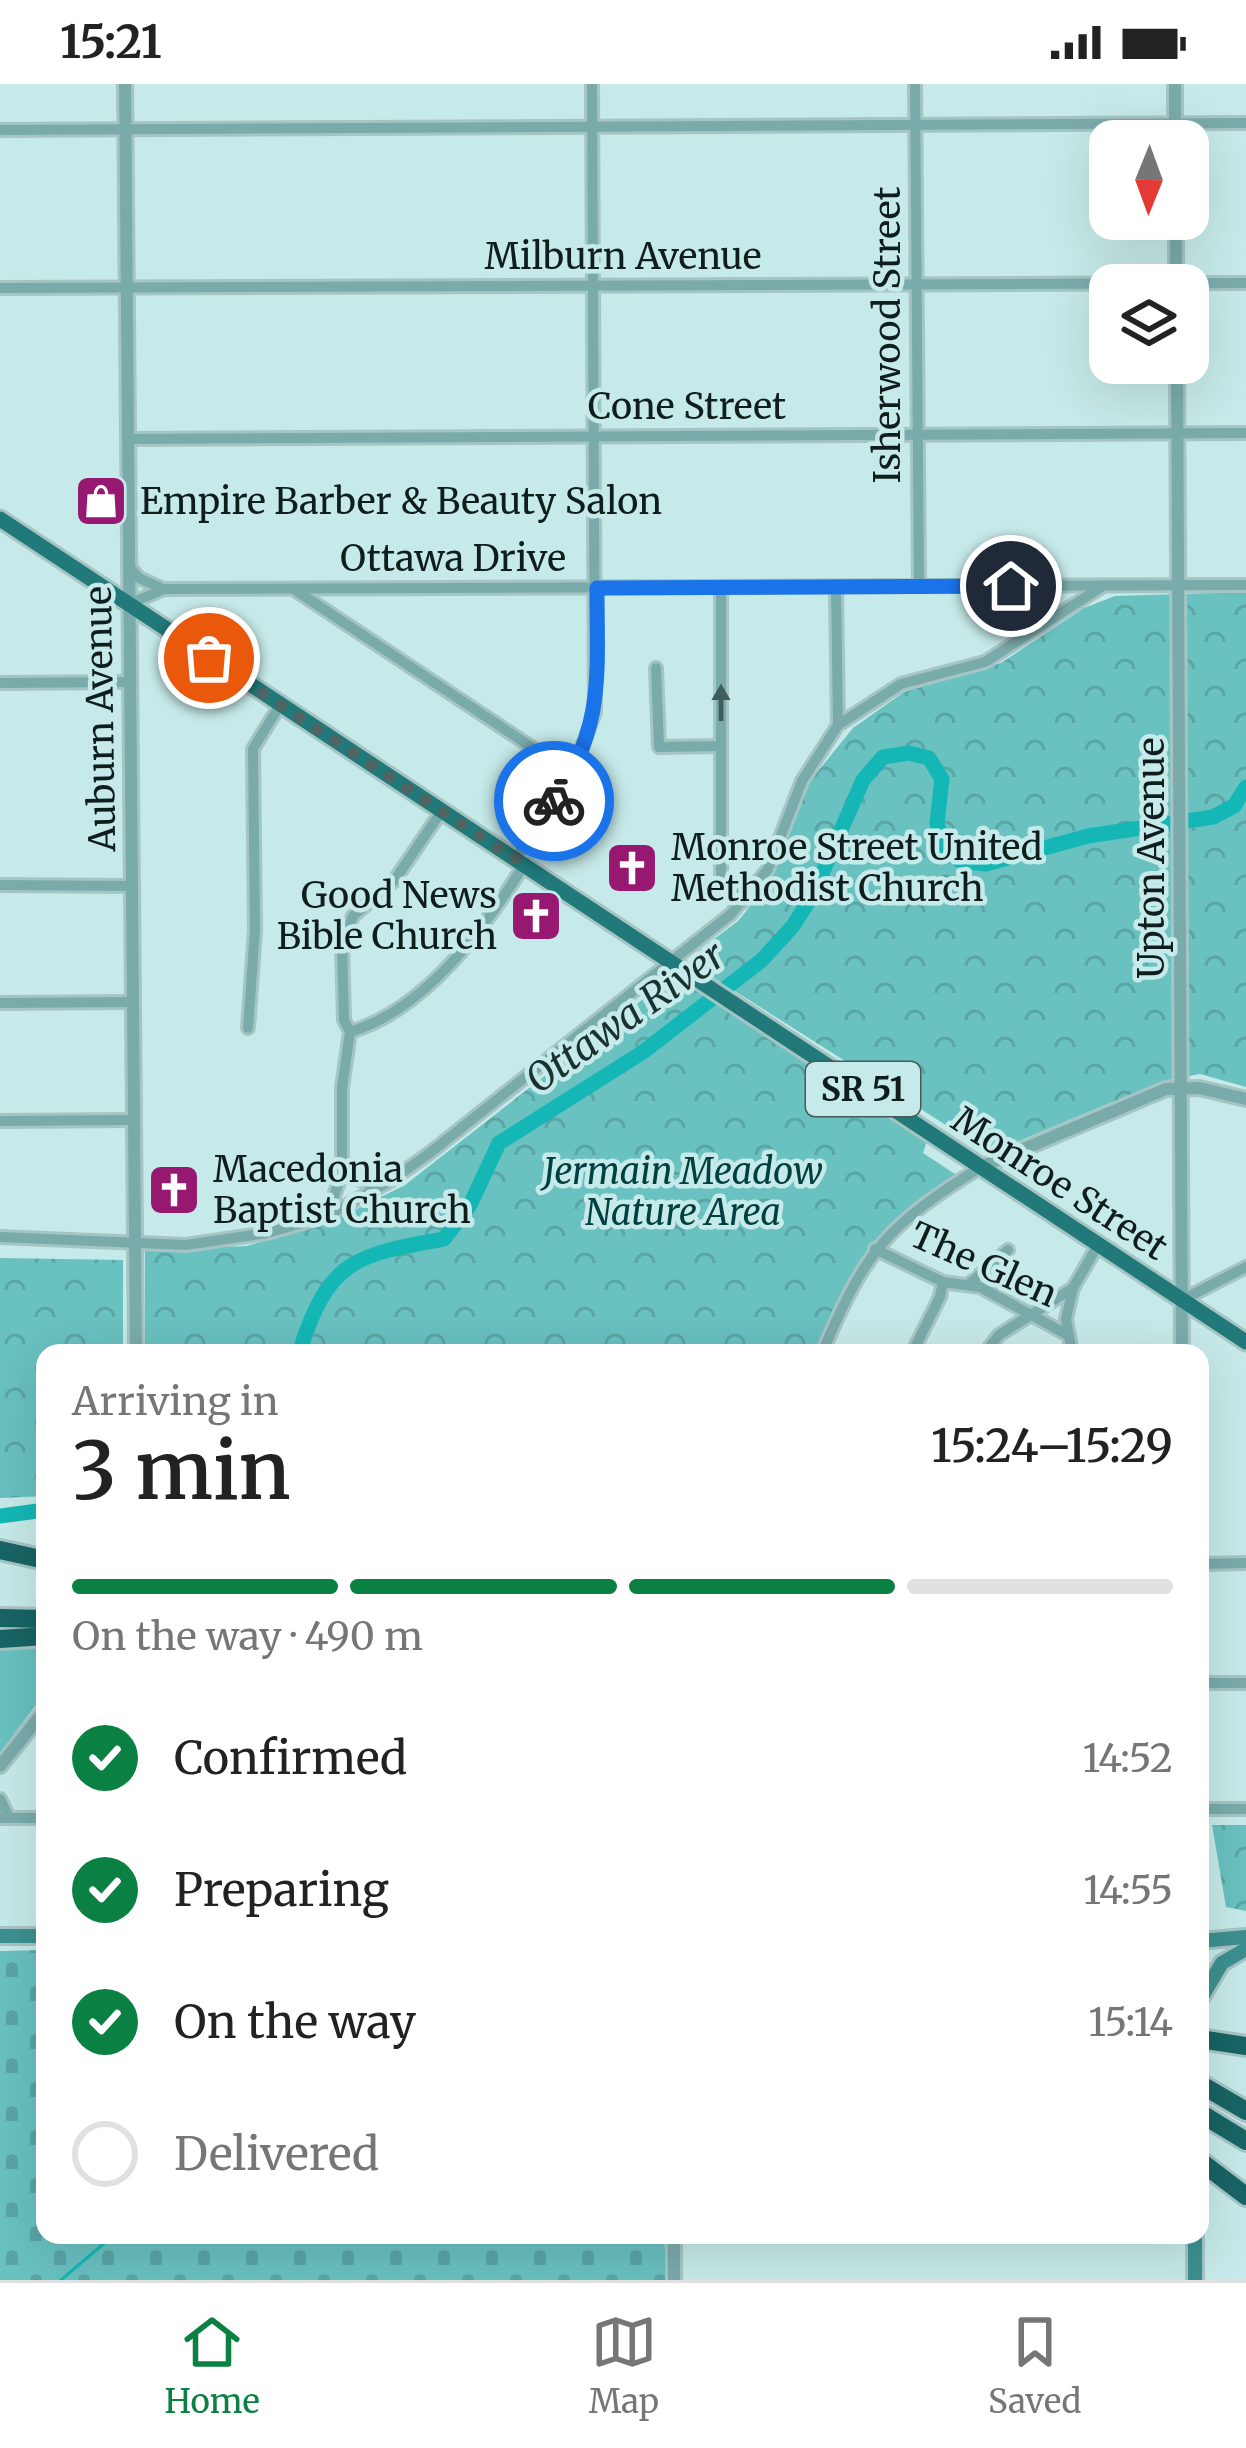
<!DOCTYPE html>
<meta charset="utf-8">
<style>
:root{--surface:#fff;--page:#f6f6f6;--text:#222;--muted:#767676;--line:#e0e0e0;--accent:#0b8043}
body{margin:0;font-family:Merriweather,serif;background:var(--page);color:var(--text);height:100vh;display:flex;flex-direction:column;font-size:45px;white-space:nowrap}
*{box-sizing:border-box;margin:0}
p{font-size:39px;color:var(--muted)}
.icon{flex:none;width:66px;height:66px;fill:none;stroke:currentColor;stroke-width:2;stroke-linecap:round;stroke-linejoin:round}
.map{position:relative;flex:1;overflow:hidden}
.details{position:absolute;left:36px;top:1260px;width:1173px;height:900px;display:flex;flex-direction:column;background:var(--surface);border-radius:24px;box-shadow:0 12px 48px #0002}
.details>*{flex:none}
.needle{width:78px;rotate:181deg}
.tools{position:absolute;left:1089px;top:36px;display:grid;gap:24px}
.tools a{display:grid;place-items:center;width:120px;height:120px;border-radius:24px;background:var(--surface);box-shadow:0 12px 48px #0002;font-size:60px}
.pin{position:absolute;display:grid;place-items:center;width:102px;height:102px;color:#fff;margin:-51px;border:6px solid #fff;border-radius:50%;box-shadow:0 3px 12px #0007}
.courier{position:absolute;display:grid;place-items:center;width:120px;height:120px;margin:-60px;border:9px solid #1a73e8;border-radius:50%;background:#fff;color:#222;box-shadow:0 3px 15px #0007}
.summary em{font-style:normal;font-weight:600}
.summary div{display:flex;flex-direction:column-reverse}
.summary{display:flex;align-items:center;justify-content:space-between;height:204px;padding:0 36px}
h1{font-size:78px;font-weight:600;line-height:90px}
.bar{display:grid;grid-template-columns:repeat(4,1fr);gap:18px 12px;align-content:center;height:144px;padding:0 36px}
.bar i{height:15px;border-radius:9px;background:var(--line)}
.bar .active{background:var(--accent)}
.bar p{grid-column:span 4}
ol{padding:0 36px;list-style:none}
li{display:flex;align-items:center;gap:36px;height:132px}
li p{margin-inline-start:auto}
li .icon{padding:12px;border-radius:50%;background:var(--accent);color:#fff;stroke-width:4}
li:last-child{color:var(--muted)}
li i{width:66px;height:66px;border:6px solid var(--line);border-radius:50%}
.status{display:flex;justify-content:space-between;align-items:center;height:84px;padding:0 60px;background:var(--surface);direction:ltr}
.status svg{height:33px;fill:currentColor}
.tab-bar{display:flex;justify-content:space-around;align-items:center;height:168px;border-top:3px solid var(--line);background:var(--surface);font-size:33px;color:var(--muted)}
.tab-bar a{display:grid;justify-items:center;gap:6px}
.tab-bar .active{color:var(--accent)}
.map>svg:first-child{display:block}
.grass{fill:#69c1c0}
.forest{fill:url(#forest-crowns)}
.cemetery{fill:url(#cemetery-stones)}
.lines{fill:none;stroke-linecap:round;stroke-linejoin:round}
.stream{stroke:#15b6b6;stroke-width:3}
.river{stroke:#15b6b6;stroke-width:15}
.minor-casing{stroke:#a5c5c4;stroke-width:16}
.tertiary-casing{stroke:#a5c5c4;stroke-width:18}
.secondary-casing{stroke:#a5c5c4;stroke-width:20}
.primary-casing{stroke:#a5c5c4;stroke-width:21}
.motorway-casing{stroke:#a5c5c4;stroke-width:24}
.minor{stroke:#7aabab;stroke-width:10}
.tertiary{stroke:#7aabab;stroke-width:12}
.secondary{stroke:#3d9090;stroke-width:14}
.primary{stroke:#217979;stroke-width:15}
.motorway{stroke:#186464;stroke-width:18}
.oneway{fill:#3f5d5d}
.done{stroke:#4f6564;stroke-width:12;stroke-dasharray:0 21.6}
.route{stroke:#1a73e8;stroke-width:15}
.labels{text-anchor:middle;stroke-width:9;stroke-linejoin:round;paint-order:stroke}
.shield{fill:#c6eae9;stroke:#465a5a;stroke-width:3}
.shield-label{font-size:33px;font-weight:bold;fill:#0f1d1d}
.street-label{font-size:36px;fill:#0f1d1d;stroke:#c6eae9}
.poi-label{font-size:36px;fill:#0f1d1d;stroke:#c6eae9;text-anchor:start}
.park-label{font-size:36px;font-style:italic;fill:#004040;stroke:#c6eae9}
.water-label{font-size:39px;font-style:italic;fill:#193131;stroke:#c6eae9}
</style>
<div class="status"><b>15:21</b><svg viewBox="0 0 49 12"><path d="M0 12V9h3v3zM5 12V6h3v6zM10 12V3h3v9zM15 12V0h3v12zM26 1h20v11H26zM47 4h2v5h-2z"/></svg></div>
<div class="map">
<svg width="1246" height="2196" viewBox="0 0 1246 2196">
<defs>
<pattern id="forest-crowns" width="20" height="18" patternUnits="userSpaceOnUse" patternTransform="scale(3)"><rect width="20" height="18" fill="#69c1c0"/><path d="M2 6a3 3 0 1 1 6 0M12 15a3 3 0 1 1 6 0" fill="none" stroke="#5aa5a5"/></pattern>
<pattern id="cemetery-stones" width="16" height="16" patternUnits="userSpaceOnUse" patternTransform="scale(3)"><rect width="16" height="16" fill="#69c1c0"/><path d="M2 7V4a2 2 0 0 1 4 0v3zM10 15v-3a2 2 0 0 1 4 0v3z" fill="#5aa5a5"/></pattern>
</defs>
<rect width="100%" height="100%" fill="#c6eae9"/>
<polygon class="grass" points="45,1562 45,1609 0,1669 0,1565"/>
<g class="forest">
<polygon points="1246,508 1246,1003 1200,990 1163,997 990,1069 700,885 693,871 738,837 766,803 810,697 853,644 904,608 1001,579 1084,524 1115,512"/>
<path d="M674,891l253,166 -4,12 44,29c-81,51 -103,84 -139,171h-683v-103l101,-4 85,-24 74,-37z"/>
<polygon points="0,1174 123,1176 123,1269 45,1269 45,1412 0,1414"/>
<polygon points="1212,1741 1246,1741 1246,1827 1226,1823"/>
</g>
<polygon class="cemetery" points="45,1866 45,2151 664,2151 667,2196 0,2196 0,1867"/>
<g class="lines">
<polyline class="stream" points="61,2196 114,2151"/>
<g class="river">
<path d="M299,1269c29,-92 54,-98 145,-114l26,-34 29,-62 144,-91 119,-92 31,-34 20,-32 50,-114 20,-23 26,-4 20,5 13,21 -5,45 7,24 16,13 26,3 102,-28 125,-19 21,-11 12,-19"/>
<polyline points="0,1432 45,1426"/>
</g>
<g class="minor-casing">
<g id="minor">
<polyline points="915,0 919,502"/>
<polyline points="0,46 1246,39"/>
<polyline points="0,204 1246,199"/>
<polyline points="127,355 1246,349"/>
<polyline points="128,481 139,494 161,504"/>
<polyline points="721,503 721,790 725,800 743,818"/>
<polyline points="836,503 838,641"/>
<polyline points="295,506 572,690"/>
<polyline points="129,520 164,505 1246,501"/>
<polyline points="656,584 659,663 721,662"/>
<polyline points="0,599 130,598"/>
<polyline points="515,775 572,690 595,628 592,0"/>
<polyline points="0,801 133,802"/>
<polyline points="0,919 133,918"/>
<polyline points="248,944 255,846 253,665 280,621"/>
<path d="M350,948c76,-23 134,-103 174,-167"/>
<polyline points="0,1037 134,1036"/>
<polyline points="343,1076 352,1093 378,1103"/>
<polyline points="327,1132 342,1089 342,1004 350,948 344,936 342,860 353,832 394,797 441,728"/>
<polyline points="0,1153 186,1161 267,1149 327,1132 392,1096 431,1068 731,830 768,785 802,697 838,641 901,600 985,578 1103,502"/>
<polyline points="875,1165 943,1198 980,1203 1068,1251"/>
<polyline points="969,1200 1008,1166"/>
<polyline points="1182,1216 1246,1183"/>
<path d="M822,1269c44,-103 64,-127 159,-186"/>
<polyline points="912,1269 940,1213 943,1198"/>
<polyline points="985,1269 999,1251 1073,1204 1098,1161"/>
<polyline points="1072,1269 1066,1235 1073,1204"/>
<polyline points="1200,1480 1246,1479"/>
<polyline points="1200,1599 1246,1599"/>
<polyline points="0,1715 9,1734"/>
<polyline points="1200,1725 1246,1725"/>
<polyline points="0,1734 45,1734"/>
</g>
</g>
<g class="tertiary-casing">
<g id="tertiary">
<polyline points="125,0 136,1269"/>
<polyline points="1175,0 1175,57"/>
<polyline points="1176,135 1176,201"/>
<polyline points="1177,279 1182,1269"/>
<polyline points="981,1083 1166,1005 1199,1004 1246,1015"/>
<polyline points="0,1682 45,1626"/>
<polyline points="674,2151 674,2196"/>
</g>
</g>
<g class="secondary-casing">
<g id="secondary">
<polyline points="0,1852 45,1852"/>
<polyline points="1200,1857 1246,1853"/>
<polyline points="1200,1916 1222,1879 1246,1865"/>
<polyline points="1195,2196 1195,2151"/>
</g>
</g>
<g class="primary-casing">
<polyline id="primary" points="0,435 1246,1258"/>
</g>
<g class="motorway-casing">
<g id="motorway">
<polyline points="0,1466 45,1476"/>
<polyline points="0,1534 45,1535"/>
<polyline points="0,1555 45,1552"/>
<polyline points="1200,1955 1246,1962"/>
<polyline points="1200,2000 1246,2027"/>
<polyline points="1200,2029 1246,2057"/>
<polyline points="1200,2077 1246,2112"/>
</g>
</g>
<use href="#minor" class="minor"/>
<use href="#tertiary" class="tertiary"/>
<use href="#secondary" class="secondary"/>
<use href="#primary" class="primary"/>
<use href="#motorway" class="motorway"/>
</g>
<defs><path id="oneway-solid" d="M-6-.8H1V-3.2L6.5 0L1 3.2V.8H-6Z" transform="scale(3)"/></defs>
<use class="oneway" href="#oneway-solid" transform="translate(721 619) rotate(-90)"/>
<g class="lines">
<polyline class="done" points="209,574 515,775 554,717"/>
<path class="route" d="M554,717c51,-74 43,-128 43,-213l414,-2"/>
</g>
<defs>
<g id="shop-square" transform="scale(2.7)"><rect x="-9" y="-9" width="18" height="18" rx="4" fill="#971870" stroke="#c6eae9"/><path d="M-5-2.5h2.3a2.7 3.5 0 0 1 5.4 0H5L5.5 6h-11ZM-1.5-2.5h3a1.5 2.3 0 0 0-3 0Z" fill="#fff"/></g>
<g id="church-square" transform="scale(2.7)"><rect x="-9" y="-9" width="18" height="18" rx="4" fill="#971870" stroke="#c6eae9"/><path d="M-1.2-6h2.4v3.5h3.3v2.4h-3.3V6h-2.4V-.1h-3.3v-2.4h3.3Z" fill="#fff"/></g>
</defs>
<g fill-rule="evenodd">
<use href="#shop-square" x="101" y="417"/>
<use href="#church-square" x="632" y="784"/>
<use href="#church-square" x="536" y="832"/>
<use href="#church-square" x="174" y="1106"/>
</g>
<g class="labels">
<rect class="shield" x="806" y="978" width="114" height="54" rx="9"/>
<g class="shield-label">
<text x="863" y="1017">SR 51</text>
</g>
<g class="street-label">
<text x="623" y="185">Milburn Avenue</text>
<text transform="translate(887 251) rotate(-90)" y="13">Isherwood Street</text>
<text x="687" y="335">Cone Street</text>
<text x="453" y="487">Ottawa Drive</text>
<text transform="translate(100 635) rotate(-91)" y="13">Auburn Avenue</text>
<text transform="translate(1151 774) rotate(-90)" y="13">Upton Avenue</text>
<text transform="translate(1060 1099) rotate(33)" y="13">Monroe Street</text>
<text transform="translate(984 1180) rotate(24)" y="13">The Glen</text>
</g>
<g class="poi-label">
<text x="140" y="430">Empire Barber &amp; Beauty Salon</text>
<text x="671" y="776">Monroe Street United<tspan x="671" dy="41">Methodist Church</tspan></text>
<text x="497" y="824" text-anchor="end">Good News<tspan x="497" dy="41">Bible Church</tspan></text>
<text x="213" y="1098">Macedonia<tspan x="213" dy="41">Baptist Church</tspan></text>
</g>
<g class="park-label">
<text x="683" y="1100">Jermain Meadow<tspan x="683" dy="41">Nature Area</tspan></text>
</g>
<g class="water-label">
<text transform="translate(625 933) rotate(-35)" y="14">Ottawa River</text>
</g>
</g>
</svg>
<div class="tools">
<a><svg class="needle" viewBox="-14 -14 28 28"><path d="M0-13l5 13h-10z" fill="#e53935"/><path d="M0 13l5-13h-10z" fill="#767676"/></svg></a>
<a><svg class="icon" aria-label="layers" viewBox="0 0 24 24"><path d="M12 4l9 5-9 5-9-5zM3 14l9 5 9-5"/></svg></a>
</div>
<div class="pin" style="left:209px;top:574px;background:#ea580c"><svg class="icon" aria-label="bag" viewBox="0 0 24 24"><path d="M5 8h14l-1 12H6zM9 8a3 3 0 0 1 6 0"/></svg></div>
<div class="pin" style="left:1011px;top:502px;background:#1f2937"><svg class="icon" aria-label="home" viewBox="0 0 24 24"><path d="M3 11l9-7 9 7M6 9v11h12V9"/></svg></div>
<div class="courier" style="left:554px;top:717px"><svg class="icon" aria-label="bike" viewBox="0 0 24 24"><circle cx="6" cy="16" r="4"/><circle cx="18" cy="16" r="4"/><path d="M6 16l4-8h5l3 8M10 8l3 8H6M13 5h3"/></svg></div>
<section class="details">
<div class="summary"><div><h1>3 min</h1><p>Arriving in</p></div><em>15:24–15:29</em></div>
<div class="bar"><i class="active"></i><i class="active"></i><i class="active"></i><i></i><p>On the way · 490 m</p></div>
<ol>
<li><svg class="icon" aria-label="check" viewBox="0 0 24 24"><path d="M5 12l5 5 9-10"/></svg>Confirmed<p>14:52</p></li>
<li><svg class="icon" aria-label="check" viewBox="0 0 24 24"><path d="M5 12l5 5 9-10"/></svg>Preparing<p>14:55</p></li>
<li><svg class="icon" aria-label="check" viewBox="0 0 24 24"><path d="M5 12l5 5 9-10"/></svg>On the way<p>15:14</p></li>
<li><i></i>Delivered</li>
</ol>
</section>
</div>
<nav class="tab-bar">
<a class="active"><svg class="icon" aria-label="home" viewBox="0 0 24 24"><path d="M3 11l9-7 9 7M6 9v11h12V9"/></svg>Home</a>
<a><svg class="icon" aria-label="map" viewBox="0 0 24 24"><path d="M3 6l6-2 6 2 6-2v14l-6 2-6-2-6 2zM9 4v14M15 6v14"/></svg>Map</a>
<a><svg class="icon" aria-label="saved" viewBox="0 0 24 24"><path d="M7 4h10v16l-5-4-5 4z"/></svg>Saved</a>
</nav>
